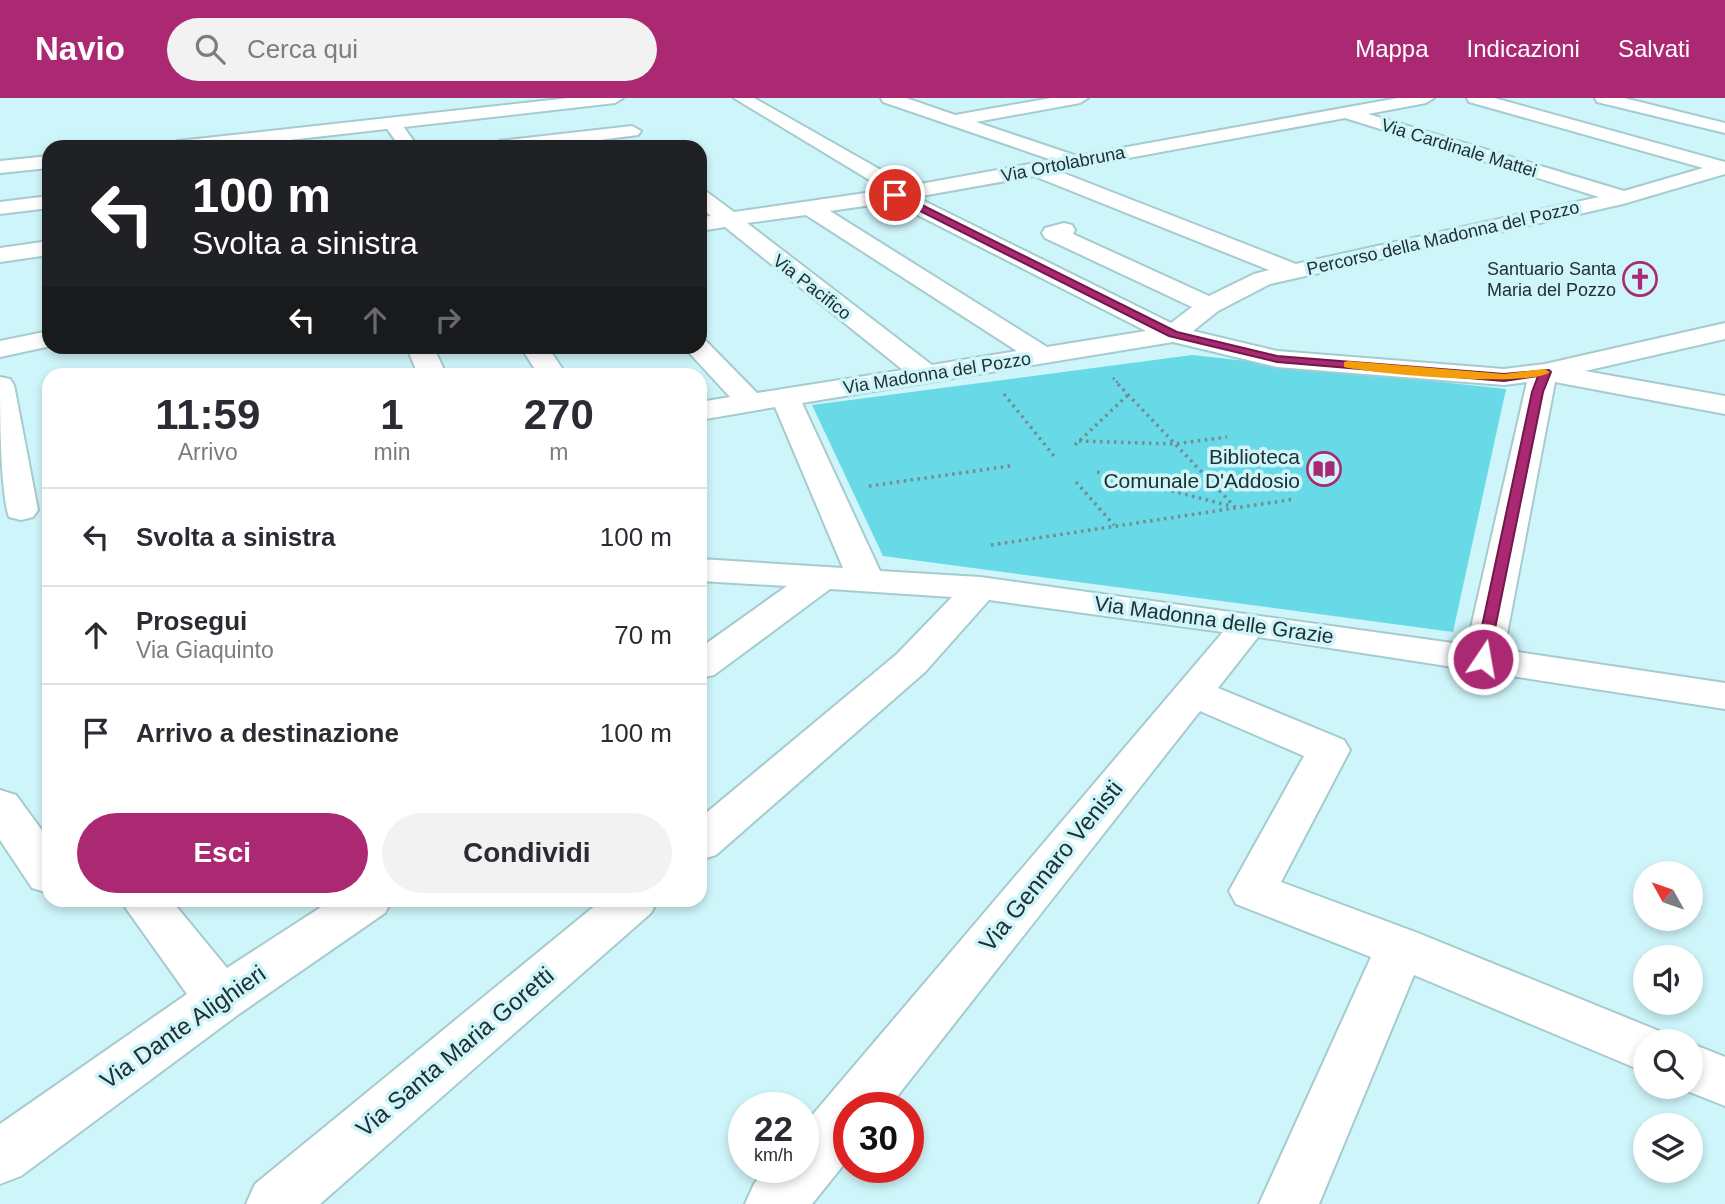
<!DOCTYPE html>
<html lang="it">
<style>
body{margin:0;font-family:Helvetica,sans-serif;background:#f2f2f3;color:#2b2b33;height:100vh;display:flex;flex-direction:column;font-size:26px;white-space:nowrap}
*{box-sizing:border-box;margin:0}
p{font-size:23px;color:#7c7c81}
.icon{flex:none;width:38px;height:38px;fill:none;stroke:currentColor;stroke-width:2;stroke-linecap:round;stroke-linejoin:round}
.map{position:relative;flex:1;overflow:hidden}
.panel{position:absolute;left:42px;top:270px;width:665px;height:539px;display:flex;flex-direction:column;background:#fff;border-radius:21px;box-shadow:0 4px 10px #0003}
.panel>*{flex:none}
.top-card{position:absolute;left:42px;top:42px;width:665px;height:214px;border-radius:21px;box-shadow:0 4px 10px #0003;background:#202124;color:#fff;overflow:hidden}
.needle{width:46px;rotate:310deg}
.buttons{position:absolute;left:1633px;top:763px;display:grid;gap:14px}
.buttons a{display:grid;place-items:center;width:70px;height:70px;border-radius:50%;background:#fff;box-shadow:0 4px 10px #0003;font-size:35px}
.speed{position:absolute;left:728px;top:994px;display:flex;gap:14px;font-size:35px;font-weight:700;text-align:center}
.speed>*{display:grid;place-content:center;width:91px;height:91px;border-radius:50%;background:#fff;box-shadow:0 4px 10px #0003;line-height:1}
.speed small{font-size:18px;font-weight:400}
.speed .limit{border:10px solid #d22;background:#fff;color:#111}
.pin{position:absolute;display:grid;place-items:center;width:60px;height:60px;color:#fff;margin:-30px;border:4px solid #fff;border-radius:50%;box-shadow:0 2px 7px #0007}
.me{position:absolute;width:77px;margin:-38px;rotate:12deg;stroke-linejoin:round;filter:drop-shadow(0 0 5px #0008)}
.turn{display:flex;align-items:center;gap:24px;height:147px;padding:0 35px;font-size:32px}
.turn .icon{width:91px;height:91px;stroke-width:2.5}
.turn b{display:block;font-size:49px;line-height:60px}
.lanes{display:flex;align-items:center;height:66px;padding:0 35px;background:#0003;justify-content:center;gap:35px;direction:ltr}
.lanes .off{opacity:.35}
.eta{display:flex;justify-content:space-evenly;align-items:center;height:119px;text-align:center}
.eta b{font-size:42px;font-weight:800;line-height:49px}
.primary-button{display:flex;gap:14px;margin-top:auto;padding:14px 35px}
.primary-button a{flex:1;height:80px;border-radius:42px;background:#ab2872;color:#fff;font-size:28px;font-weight:800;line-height:80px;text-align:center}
.primary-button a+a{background:#f2f2f3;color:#2b2b33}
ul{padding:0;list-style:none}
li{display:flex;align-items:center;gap:21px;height:98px;padding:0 35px;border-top:2px solid #e1e1e2}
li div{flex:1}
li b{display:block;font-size:26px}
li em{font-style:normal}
header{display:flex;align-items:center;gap:42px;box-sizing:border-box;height:98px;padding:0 35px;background:#ab2872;color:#fff}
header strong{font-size:33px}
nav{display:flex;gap:38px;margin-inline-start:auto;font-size:24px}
.search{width:490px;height:63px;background:#f2f2f3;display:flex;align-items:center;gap:18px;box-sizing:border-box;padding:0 24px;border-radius:38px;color:#7c7c81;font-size:26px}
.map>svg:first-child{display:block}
.green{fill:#68dae7}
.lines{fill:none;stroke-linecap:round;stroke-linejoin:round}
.minor-casing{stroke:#a5cbcf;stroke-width:4}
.secondary-casing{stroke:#a5cbcf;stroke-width:4}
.path-far1{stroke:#728c90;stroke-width:2.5;stroke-dasharray:2 2.5;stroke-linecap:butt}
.path{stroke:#728c90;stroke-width:3.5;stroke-dasharray:2.5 4.5;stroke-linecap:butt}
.minor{fill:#fff;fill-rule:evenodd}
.secondary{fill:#fff;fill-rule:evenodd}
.route{fill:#ab2872;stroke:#6f1a4a;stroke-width:2}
.slow{fill:#f59e0b}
.labels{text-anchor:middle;stroke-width:7;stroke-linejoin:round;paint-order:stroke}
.far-street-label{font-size:18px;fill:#213032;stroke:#cef5fa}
.far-poi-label{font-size:18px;fill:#213032;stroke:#cef5fa;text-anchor:end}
.poi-label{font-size:21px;fill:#213032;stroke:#cef5fa;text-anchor:end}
.street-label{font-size:21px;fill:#213032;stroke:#cef5fa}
.near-street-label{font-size:24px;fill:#213032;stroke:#cef5fa}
</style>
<header>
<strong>Navio</strong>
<div class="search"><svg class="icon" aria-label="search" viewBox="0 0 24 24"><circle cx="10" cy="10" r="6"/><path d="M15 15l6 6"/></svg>Cerca qui</div>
<nav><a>Mappa</a><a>Indicazioni</a><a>Salvati</a></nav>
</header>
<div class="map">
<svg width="1725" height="1106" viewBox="0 0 1725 1106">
<rect width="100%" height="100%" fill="#cef5fa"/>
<path class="green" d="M 1192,257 L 1506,291 L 1453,534 L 883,458 L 812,307 Z"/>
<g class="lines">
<g class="minor-casing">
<g id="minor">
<path d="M 734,0 L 754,0 L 909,88 L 1052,62 L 883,4 L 881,0 L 906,0 L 955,17 L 1051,0 L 1088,0 L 1080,5 L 976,24 L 1077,58 L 1398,0 L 1434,0 L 1426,5 L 1368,16 L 1624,93 L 1703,70 L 1469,4 L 1467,0 L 1494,0 L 1725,64 L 1725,76 L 1623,106 L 1270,186 L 1218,213 L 1193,233 L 1277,253 L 1504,271 L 1545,266 L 1725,225 L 1725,241 L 1585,273 L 1725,298 L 1725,316 L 1555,284 L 1504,552 L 1725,585 L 1725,611 L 1258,539 L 1218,590 L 1344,642 L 1350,652 L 1281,784 L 1418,835 L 1664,935 L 1668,943 L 1645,943 L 1645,974 L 1414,877 L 1319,1106 L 1259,1106 L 1371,859 L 1236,806 L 1229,793 L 1304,658 L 1200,613 L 888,1010 L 849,1010 L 849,1060 L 812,1106 L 745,1106 L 754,1086 L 768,1069 L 803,1069 L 803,1028 L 1223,534 L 989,502 L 925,574 L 716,757 L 700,762 L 700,720 L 897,556 L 952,499 L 830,491 L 714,577 L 700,580 L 700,550 L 787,488 L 700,483 L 700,461 L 843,470 L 775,309 L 700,322 L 700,304 L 730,299 L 683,248 L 700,248 L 700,241 L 705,242 L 757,295 L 903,272 L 725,129 L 700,133 L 700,119 L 711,118 L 700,108 L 700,92 L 707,94 L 734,114 L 886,92 ZM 1345,20 L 1599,99 L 1296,166 L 1058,73 ZM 1034,78 L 1269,172 L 1254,176 L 1209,198 L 1073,136 L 1075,132 L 1072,127 L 1064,125 L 1045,130 L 1042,135 L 1045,140 L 1192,209 L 1171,225 L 916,99 ZM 892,104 L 1146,233 L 1047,249 L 830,113 ZM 806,117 L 1017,253 L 932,267 L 747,125 ZM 1173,244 L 1277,269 L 1504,287 L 1527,284 L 1467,547 L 980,479 L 880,473 L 802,305 Z"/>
<path d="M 1595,0 L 1624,0 L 1725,25 L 1725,35 L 1597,4 Z"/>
<path d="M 392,20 L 398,21 L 418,49 L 400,49 L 383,25 Z"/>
<path d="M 632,28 L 641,33 L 638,37 L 546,49 L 491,49 L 500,43 Z"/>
<path d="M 49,98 L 49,110 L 0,116 L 0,104 Z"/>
<path d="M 49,143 L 49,157 L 0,164 L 0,150 Z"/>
<path d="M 49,233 L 51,248 L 0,259 L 0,243 Z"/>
<path d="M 406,248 L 433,248 L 446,276 L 418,276 Z"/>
<path d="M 520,248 L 547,248 L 566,276 L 538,276 Z"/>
<path d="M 0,279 L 10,281 L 14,287 L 38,412 L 33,419 L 21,422 L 9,419 C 0,395 0,310 0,279 Z"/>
<path d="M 0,692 L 16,697 L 49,742 L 49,795 L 32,790 L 0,742 Z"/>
<path d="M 120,802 L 171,802 L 227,870 L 332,802 L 392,802 L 385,815 L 239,916 L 21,1078 L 0,1086 L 0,1026 L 187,896 Z"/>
<path d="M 602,802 L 658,802 L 651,815 L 320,1106 L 246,1106 L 255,1086 Z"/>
<path d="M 1690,945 L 1725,959 L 1725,1008 L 1677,989 L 1690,989 Z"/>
</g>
</g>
<g class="secondary-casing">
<g id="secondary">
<path d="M 569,0 L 623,0 L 615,5 L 228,49 L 169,49 L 178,43 Z"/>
<path d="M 49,58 L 49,70 L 0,75 L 0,63 Z"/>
</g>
</g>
<path class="path-far1" d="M 1113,280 L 1120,287"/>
<g class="path">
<path d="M 1118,286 L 1235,409"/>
<path d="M 1004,296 L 1054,358"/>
<path d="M 1079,343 L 1174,346 L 1227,339"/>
<path d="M 1075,347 L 1130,295"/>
<path d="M 1097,374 L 1231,408"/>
<path d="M 1076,384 L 1114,427"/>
<path d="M 869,388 L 1010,368"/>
<path d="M 991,447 L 1295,401"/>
</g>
<use href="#minor" class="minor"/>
<use href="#secondary" class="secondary"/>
</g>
<path class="route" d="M 892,95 L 898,95 L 1177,234 L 1277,258 L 1504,276 L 1549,272 L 1551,274 L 1543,294 L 1488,565 L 1477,565 L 1475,561 L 1532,294 L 1538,278 L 1504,283 L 1277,264 L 1169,238 L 892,99 Z"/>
<path class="slow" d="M 1348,263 L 1504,276 L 1544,271 L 1550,274 C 1529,290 1376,276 1344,269 L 1344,264 Z"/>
<defs>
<g id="church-ring" transform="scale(1.75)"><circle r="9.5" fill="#cef5fa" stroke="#ab2872" stroke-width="1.5"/><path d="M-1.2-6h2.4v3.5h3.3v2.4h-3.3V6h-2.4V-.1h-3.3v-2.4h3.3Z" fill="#ab2872"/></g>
<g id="library-ring" transform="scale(1.75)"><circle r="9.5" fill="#cef5fa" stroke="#ab2872" stroke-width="1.5"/><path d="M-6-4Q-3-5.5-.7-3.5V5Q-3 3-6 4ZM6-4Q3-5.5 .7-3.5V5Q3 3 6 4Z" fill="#ab2872"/></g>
</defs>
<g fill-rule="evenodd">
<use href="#church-ring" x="1640" y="181"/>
<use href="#library-ring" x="1324" y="371"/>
</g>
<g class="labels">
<g class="far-street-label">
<text transform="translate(1459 50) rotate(17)" y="6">Via Cardinale Mattei</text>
<text transform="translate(1063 66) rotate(-11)" y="6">Via Ortolabruna</text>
<text transform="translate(1443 140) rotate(-13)" y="6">Percorso della Madonna del Pozzo</text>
<text transform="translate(812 189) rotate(38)" y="6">Via Pacifico</text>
<text transform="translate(937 275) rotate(-9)" y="6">Via Madonna del Pozzo</text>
</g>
<g class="far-poi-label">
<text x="1616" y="177">Santuario Santa<tspan x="1616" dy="21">Maria del Pozzo</tspan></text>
</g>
<g class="poi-label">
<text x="1300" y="366">Biblioteca<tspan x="1300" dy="24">Comunale D'Addosio</tspan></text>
</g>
<g class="street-label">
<text transform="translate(1214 522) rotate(8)" y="7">Via Madonna delle Grazie</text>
</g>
<g class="near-street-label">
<text transform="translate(1051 768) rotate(-51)" y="8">Via Gennaro Venisti</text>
<text transform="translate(183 929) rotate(-35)" y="8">Via Dante Alighieri</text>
<text transform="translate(455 954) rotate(-40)" y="8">Via Santa Maria Goretti</text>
</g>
</g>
</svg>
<div class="buttons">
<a><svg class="needle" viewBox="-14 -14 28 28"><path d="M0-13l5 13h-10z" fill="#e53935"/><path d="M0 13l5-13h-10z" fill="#7c7c81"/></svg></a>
<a><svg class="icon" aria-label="sound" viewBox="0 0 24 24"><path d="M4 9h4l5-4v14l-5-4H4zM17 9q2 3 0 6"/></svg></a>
<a><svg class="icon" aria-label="search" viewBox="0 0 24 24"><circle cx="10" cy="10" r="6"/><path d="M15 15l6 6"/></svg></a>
<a><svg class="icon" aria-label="layers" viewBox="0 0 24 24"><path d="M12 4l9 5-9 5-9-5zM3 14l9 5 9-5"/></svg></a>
</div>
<div class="speed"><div>22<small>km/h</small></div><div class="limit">30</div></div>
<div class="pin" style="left:895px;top:97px;background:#d93025"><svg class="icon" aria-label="arrive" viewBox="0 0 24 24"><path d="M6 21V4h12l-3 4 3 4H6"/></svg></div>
<svg class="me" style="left:1483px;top:561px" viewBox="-20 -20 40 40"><circle r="17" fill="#ab2872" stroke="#fff" stroke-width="3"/><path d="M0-11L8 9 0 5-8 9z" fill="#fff"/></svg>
<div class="top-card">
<div class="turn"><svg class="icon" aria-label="left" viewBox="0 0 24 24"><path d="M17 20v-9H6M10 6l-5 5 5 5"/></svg><div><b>100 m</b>Svolta a sinistra</div></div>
<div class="lanes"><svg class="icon" aria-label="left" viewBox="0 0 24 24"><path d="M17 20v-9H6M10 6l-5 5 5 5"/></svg><svg class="icon off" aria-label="ahead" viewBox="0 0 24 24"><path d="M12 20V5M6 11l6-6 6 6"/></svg><svg class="icon off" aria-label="right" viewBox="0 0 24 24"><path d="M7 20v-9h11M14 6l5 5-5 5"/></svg></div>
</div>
<section class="panel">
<div class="eta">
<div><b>11:59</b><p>Arrivo</p></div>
<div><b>1</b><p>min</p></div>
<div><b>270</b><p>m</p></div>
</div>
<ul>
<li><svg class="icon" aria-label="left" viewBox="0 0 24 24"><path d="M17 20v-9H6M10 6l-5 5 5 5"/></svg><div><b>Svolta a sinistra</b></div><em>100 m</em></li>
<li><svg class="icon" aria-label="ahead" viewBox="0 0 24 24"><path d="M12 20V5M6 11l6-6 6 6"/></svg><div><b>Prosegui</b><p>Via Giaquinto</p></div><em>70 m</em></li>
<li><svg class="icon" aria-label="arrive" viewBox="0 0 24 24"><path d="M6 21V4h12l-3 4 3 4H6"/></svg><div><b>Arrivo a destinazione</b></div><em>100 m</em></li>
</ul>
<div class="primary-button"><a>Esci</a><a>Condividi</a></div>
</section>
</div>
